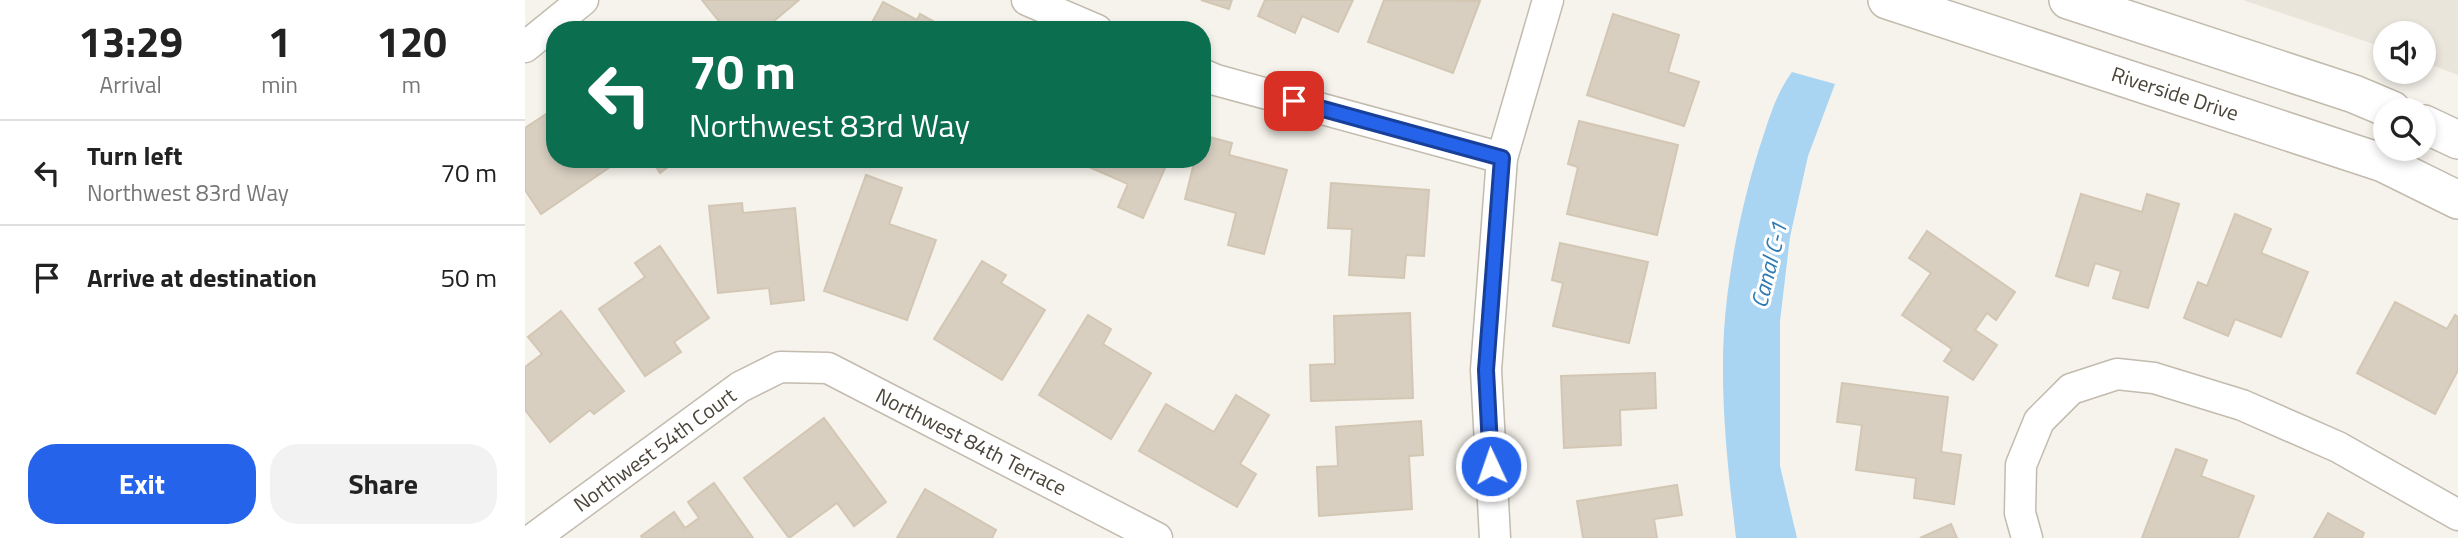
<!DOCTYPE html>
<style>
body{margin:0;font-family:"Titillium Web",sans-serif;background:#f2f2f2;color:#222;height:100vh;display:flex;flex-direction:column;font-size:26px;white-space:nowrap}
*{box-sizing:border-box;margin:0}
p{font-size:23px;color:#767676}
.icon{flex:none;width:38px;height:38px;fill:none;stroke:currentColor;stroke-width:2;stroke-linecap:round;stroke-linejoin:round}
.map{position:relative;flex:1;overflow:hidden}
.sheet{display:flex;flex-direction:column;background:#fff;width:525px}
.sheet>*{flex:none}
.top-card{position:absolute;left:21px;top:21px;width:665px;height:147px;border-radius:28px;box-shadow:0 4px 10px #0003;background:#0b6e4f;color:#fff;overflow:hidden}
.controls{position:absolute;left:1848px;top:21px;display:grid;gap:14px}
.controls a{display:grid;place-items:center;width:63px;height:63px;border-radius:50%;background:#fff;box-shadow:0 4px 10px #0003;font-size:35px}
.pin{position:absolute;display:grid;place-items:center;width:60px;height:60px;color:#fff;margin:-30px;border-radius:14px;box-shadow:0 4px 10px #0006}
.me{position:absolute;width:77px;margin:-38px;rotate:357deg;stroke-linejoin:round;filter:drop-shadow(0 0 5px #0008)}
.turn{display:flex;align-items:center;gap:24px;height:147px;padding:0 28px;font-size:32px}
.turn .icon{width:91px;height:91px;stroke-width:2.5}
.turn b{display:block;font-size:49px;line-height:60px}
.eta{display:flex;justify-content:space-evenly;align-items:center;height:119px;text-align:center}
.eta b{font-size:42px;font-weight:700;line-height:49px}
.action{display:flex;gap:14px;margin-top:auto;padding:14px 28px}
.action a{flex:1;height:80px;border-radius:28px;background:#2563eb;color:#fff;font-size:28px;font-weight:700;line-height:80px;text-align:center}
.action a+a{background:#f2f2f2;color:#222}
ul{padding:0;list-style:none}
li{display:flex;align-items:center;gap:21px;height:105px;padding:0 28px;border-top:2px solid #e0e0e0}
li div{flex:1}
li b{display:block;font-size:26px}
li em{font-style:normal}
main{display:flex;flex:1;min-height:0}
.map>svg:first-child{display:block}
.residential{fill:#eae5da}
.water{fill:#a9d4f2}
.building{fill:#d8cfc1;stroke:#d3c7b4;stroke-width:2}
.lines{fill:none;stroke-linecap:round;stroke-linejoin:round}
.minor-casing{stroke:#c2bbae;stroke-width:33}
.tertiary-casing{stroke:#c2bbae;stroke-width:40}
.minor{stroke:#fff;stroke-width:30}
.tertiary{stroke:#fff;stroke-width:37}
.route-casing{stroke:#184099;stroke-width:18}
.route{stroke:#2563eb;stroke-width:12}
.labels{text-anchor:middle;stroke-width:6;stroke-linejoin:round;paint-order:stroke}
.street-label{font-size:21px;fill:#4b4439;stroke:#fff}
.water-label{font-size:23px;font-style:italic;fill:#2e7ab2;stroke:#fff}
</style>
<main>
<section class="sheet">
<div class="eta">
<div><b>13:29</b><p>Arrival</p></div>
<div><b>1</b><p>min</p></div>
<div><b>120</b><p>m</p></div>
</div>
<ul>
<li><svg class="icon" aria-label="left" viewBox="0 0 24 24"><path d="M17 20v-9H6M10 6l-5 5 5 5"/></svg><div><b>Turn left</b><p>Northwest 83rd Way</p></div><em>70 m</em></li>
<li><svg class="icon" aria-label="arrive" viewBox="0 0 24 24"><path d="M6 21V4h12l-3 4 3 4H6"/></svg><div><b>Arrive at destination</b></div><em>50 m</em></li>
</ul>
<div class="action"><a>Exit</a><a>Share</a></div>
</section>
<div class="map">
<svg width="1933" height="538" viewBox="0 0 1933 538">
<rect width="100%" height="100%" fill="#f6f3ec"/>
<path class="residential" d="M 1718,0 L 1933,0 L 1933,75 L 1899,62 L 1899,33 L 1860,33 L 1860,48 Z"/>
<path class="water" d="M 1267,72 L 1310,84 L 1283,156 L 1265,237 L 1255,321 L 1255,466 L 1272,538 L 1211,538 C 1203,470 1195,400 1199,331 C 1203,271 1216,207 1234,149 C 1244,120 1249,97 1267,72 Z"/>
<g class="building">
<path d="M 177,0 L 274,0 L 249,21 L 256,30 L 201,30 Z"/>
<path d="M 676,0 L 707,0 L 704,9 Z"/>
<path d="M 740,0 L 828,0 L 813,32 L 777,16 L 770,33 L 733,16 Z"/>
<path d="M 859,0 L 955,1 L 928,73 L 843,42 Z"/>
<path d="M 358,2 L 392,20 L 395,14 L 424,30 L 343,30 Z"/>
<path d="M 1088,14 L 1154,35 L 1143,72 L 1174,82 L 1159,126 L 1062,95 Z"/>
<path d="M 30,108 L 30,159 L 80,159 L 85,167 L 16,214 L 0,190 L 0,128 Z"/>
<path d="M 1054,121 L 1153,145 L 1132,235 L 1042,214 L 1053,167 L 1043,164 Z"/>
<path d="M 677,135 L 707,143 L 704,155 L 762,170 L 739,254 L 703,245 L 711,213 L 660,199 L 670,159 L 677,159 Z"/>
<path d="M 126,159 L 153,159 L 135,173 Z"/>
<path d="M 546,159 L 644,159 L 618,218 L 593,207 L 603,184 Z"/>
<path d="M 341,175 L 377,188 L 364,224 L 411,240 L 382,320 L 299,291 Z"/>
<path d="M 806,183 L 904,190 L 899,256 L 881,255 L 879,278 L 824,275 L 827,229 L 803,228 Z"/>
<path d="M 1556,194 L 1617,212 L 1622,194 L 1654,204 L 1623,308 L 1588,298 L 1596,271 L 1570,263 L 1563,286 L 1531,276 Z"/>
<path d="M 217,203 L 218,213 L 270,208 L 279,300 L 246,304 L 244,288 L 193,293 L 184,206 Z"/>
<path d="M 1710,214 L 1746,229 L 1736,253 L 1783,272 L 1756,337 L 1710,319 L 1703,336 L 1659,318 L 1673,282 L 1682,286 Z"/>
<path d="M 1402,231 L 1490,292 L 1471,320 L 1462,313 L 1450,330 L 1472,345 L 1448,380 L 1419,361 L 1427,349 L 1377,315 L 1406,273 L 1384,258 Z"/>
<path d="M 1035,243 L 1123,262 L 1104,343 L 1028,326 L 1038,283 L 1027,280 Z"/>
<path d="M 135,246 L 184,318 L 149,342 L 156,352 L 120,376 L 74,309 L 120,277 L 110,263 Z"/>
<path d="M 457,261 L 481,275 L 476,283 L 520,310 L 477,380 L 409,339 Z"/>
<path d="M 1870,302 L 1922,329 L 1930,315 L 1933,317 L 1933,370 L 1910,414 L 1832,373 Z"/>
<path d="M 36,311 L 99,391 L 69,414 L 65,410 L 25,442 L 0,410 L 0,367 L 17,354 L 3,337 Z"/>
<path d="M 885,313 L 888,398 L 786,401 L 785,365 L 810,364 L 809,316 Z"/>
<path d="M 563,315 L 586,329 L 578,344 L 626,373 L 586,439 L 514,395 Z"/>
<path d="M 1130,373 L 1131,408 L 1095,410 L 1096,445 L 1039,448 L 1036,376 Z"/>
<path d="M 1317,383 L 1423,397 L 1416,452 L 1436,455 L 1429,504 L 1389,498 L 1391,478 L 1331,470 L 1337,425 L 1312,422 Z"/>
<path d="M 711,395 L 744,415 L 715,464 L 731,474 L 712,507 L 614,451 L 641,404 L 689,432 Z"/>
<path d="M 299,418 L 361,502 L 329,526 L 312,503 L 264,538 L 219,478 Z"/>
<path d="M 896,421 L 898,455 L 884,456 L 887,509 L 794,516 L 792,467 L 813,466 L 811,427 Z"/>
<path d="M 1651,449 L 1682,460 L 1676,476 L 1729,496 L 1713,538 L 1617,538 Z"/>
<path d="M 189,483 L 228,538 L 118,538 L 116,536 L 149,512 L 160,528 L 174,518 L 163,502 Z"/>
<path d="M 1152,485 L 1157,515 L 1129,519 L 1132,538 L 1058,538 L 1052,501 Z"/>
<path d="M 400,489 L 471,530 L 467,538 L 372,538 Z"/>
<path d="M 1803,513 L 1839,533 L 1837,538 L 1789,538 Z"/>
<path d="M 1426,524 L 1432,538 L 1395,538 Z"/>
</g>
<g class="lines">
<g class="minor-casing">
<g id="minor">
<path d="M 502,0 L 572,30"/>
<path d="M 0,47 L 58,0"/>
<path d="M 677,74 L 691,80 L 977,158"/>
<path d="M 9,538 L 215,387 L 255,367 L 303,368 L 632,538"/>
<path d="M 970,538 L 961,370 L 977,158 L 1023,0"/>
<path d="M 1502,538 L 1495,513 L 1496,465 L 1514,421 L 1546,389 L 1592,374 L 1629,378 L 1717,405 L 1813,447 L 1933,515"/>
</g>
</g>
<g class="tertiary-casing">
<g id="tertiary">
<path d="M 1362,0 L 1858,163 L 1933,200"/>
<path d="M 1543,0 L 1829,94 L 1867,110"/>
<path d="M 1899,124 L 1933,140"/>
</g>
</g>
<use href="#minor" class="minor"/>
<use href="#tertiary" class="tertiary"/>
</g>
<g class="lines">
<g class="route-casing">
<path id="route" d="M 769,101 L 977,158 L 961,370 L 966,466"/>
</g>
<use href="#route" class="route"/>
</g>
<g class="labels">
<g class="street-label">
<text transform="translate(1650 94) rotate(18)" y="7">Riverside Drive</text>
<text transform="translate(446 442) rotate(27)" y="7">Northwest 84th Terrace</text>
<text transform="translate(130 450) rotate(-36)" y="7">Northwest 54th Court</text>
</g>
<g class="water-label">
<text transform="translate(1244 265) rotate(-76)" y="8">Canal C-1</text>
</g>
</g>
</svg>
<div class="controls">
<a><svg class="icon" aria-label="sound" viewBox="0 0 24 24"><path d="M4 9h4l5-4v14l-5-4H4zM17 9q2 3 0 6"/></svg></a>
<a><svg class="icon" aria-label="search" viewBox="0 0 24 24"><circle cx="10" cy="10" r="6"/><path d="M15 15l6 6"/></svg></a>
</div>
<div class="pin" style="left:769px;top:101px;background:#d93025"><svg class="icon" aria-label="arrive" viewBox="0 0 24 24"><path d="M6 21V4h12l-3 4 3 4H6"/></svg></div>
<svg class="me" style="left:966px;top:466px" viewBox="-20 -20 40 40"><circle r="17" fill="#2563eb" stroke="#fff" stroke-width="3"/><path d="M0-11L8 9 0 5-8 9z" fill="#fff"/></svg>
<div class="top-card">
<div class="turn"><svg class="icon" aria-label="left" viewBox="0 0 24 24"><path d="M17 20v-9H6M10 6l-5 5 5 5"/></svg><div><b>70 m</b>Northwest 83rd Way</div></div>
</div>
</div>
</main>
